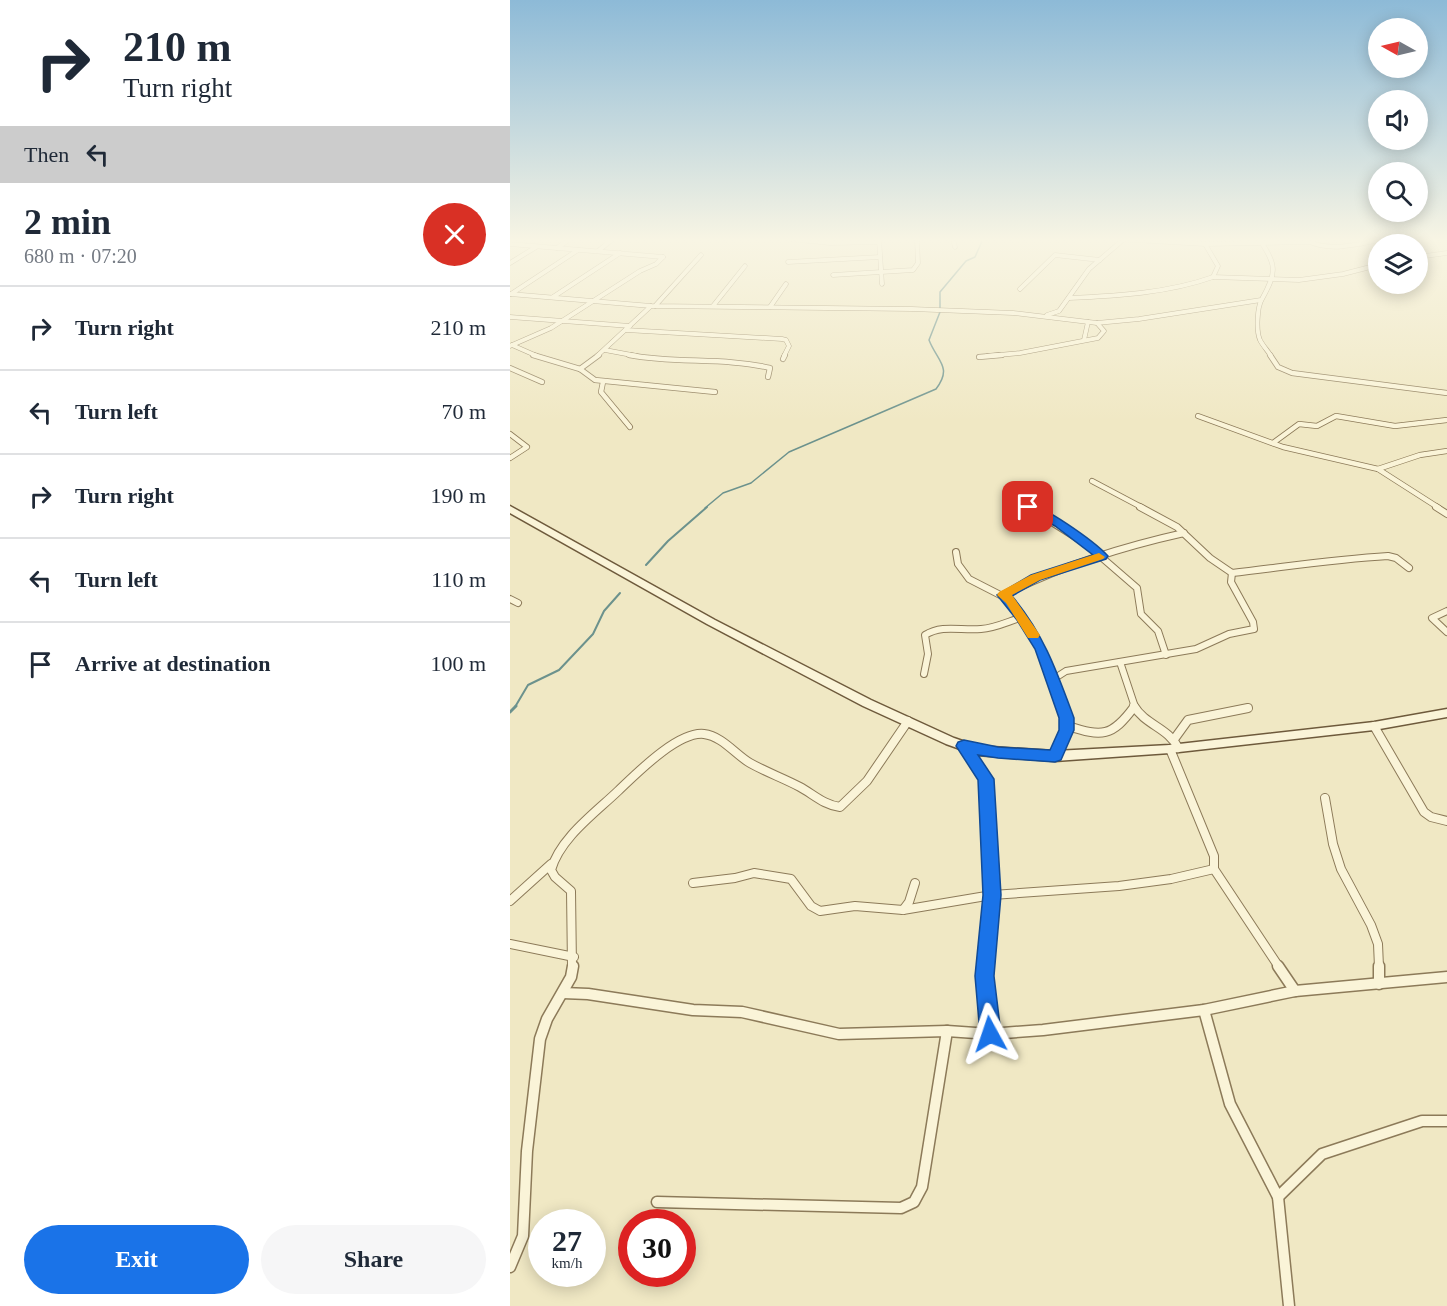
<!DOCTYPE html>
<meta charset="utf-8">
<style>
body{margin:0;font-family:Georgia,serif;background:#f6f6f7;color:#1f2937;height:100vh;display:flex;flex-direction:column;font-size:22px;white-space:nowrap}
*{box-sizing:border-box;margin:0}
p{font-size:20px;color:#747a83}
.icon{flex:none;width:33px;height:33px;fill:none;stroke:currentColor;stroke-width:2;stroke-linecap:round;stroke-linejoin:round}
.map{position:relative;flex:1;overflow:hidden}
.side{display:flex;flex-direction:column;background:#fff;width:510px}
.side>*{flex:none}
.guide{background:#fff;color:#1f2937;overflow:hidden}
.needle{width:39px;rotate:278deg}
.fabs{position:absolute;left:858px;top:18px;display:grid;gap:12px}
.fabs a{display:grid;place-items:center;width:60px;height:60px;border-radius:50%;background:#fff;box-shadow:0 3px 15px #0003;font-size:30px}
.speed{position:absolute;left:18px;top:1209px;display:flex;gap:12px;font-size:30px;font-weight:700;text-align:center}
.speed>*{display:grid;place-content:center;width:78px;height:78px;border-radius:50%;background:#fff;box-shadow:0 3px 15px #0003;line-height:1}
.speed small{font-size:15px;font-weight:400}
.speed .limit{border:9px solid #d22;background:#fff;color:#111}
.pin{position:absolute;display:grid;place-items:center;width:51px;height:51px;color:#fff;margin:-26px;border-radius:12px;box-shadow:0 3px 9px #0006}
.me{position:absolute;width:66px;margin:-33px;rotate:355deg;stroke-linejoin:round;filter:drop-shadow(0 0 4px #0008)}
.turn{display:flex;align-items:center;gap:21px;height:126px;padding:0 24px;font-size:27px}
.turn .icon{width:78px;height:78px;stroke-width:2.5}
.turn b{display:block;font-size:42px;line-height:51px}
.then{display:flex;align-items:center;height:57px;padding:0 24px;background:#0003;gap:12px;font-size:22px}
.round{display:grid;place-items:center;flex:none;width:63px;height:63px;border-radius:32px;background:#f6f6f7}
.head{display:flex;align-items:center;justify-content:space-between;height:102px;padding:0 24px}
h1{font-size:36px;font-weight:700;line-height:45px}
.button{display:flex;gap:12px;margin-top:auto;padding:12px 24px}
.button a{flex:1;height:69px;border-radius:36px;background:#1a73e8;color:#fff;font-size:24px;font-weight:700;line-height:69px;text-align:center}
.button a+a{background:#f6f6f7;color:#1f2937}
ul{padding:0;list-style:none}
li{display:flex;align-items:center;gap:18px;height:84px;padding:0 24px;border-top:2px solid #e0e1e3}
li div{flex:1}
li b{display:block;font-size:22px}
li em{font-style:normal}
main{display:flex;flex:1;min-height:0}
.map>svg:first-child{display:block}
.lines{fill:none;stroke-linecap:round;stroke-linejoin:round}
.stream-far2{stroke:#6c928d;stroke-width:1.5}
.stream-far1{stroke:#6c928d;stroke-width:2}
.stream{stroke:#6c928d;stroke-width:3}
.street-far4-casing{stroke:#8c7a59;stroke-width:5}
.street-far3-casing{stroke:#8c7a59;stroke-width:6}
.street-far2-casing{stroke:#8c7a59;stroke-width:8}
.street-far1-casing{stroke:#8c7a59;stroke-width:10}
.street-casing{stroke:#8c7a59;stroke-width:13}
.secondary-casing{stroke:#6e5a3c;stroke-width:3}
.street-far4{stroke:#faf4d8;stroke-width:4}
.street-far3{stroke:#faf4d8;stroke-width:4.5}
.street-far2{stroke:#faf4d8;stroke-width:6}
.street-far1{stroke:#faf4d8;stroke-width:8}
.street{stroke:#faf4d8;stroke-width:10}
.secondary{fill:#faf4d8;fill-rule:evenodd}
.route{fill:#1a73e8;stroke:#114b97;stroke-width:1.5}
.slow{fill:#f59e0b}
</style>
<main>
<section class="side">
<div class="guide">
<div class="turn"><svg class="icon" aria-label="right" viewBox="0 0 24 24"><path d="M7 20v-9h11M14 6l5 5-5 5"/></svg><div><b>210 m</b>Turn right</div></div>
<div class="then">Then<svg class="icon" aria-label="left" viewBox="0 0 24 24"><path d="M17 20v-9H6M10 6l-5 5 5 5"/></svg></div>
</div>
<div class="head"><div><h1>2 min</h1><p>680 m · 07:20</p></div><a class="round" style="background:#d93025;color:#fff"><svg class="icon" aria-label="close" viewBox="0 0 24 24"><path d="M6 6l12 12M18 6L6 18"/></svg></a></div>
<ul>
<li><svg class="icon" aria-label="right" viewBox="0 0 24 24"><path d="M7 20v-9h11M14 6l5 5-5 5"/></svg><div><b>Turn right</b></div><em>210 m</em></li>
<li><svg class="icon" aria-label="left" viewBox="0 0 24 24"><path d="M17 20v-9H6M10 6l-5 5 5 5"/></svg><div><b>Turn left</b></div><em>70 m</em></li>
<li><svg class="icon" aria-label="right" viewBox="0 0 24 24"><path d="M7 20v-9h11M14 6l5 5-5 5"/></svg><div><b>Turn right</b></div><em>190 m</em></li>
<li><svg class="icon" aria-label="left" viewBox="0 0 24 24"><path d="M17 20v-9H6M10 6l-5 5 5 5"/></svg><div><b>Turn left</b></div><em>110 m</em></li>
<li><svg class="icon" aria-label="arrive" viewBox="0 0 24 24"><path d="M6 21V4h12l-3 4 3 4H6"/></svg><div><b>Arrive at destination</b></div><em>100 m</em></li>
</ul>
<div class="button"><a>Exit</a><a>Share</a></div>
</section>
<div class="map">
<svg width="937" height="1306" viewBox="0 0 937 1306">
<rect width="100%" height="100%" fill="#f0e8c4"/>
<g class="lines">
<g class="stream-far2">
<path d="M 430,309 L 430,292 L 456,261 L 465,257 L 473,239"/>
<path d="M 195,508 L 213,493 L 241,483 L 279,452 L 426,389 C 443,367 427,361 419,340 L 430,312"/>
</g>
<g class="stream-far1">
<path d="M 136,565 L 158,541 L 197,507"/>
<path d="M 5,707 L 18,685 L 49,670 L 83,634 L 94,611 L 110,593"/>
</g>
<path class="stream" d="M 0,712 L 6,706"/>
<g class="street-far4-casing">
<g id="street-far4">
<path d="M 280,239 L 320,243 L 369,242"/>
<path d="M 369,239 L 372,284"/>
<path d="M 443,239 L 445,247"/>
<path d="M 608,239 L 695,244 L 799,242"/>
<path d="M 749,239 C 767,265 767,272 752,299 C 747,307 746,331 750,340 C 753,346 758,351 761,356"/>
<path d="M 798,241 C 822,253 851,243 876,239"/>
<path d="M 0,244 L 153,257"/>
<path d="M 47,248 L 60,239"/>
<path d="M 88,251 L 103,239"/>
<path d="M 908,257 L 937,253"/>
<path d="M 278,262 L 370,257"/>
<path d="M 0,263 L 26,247"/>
<path d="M 323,275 L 403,270 L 408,263 L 407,239"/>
<path d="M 703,277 L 789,280 L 833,274 L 868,265"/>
<path d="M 510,289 L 545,255 L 590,260"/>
<path d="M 0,294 L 141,306 L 402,309 L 503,313 L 587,323 L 629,319 L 751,300"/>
<path d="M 1,294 L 68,250"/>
<path d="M 43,297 L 110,253"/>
<path d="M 559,298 C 607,296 658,293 703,277 L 708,266 L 695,244"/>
<path d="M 145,306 L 191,255"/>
<path d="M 203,306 L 235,266"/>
<path d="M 260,307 L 276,284"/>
<path d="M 537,315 L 549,311 L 579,269 L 614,239"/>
<path d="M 0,317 L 120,326"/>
<path d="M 116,330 L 272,339 L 276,340 L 279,346 L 274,356"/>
<path d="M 574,340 L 578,322"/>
<path d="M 2,345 L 27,356"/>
<path d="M 0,346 L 41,328 L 130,271 L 146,264 L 153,257"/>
<path d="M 95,350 L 127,356"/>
<path d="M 87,356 L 141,306"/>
<path d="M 477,356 L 510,353 L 588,338 L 594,331 L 587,323"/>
</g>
</g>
<g class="street-far3-casing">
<g id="street-far3">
<path d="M 23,355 L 70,369 L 85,380 L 205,392"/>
<path d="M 119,355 C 166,364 214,357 260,368 L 258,377"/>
<path d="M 760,355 L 768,367 L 782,373 L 937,393"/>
<path d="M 469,357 L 492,355"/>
<path d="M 273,359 L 275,355"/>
<path d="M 0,368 L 32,382"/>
<path d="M 70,369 L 89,355"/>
<path d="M 93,382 L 91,392 L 120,427"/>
<path d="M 688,416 L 773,447 L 868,469 L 929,508"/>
<path d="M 0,434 L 17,447 L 0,458"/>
<path d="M 763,443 L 789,424 L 807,426 L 826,416 L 885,426 L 937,420"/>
<path d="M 868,469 L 910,455 L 937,451"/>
<path d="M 582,481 L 633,508"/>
<path d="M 518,507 L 521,508"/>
</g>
</g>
<g class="street-far2-casing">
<g id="street-far2">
<path d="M 518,507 L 575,543 L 627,588 L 631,614 L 648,631 L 656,655"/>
<path d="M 630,507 L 667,527 L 700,558 L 722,573 C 774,567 826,559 878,556 L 886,558 L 899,568"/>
<path d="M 926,507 L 937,514"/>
<path d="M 446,552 L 448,564 L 459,579 L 500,600 L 531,649 L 551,707"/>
<path d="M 494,595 C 551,566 611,547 674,533"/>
<path d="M 0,599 L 8,603"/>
<path d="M 937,611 L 922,618 L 937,632"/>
<path d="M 610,662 L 625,707"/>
<path d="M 414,674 L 418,654 L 415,635 C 433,624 451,631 471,629 C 486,628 499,621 513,617"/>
<path d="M 542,680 L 556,671 L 686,649 L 719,634 L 744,629 L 743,622 L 721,582 L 722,573"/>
</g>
</g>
<g class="street-far1-casing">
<g id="street-far1">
<path d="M 624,706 C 635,725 659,728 668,748"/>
<path d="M 558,726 C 592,737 602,737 624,707"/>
<path d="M 864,726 L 914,812 L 921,817 L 937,821"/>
<path d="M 665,738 L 678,720 L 738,708"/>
<path d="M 454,746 L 476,779 L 482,895 L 476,967"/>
<path d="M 660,749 L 704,856 L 704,869 L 769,967"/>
<path d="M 545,756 L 558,726 L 551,706"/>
<path d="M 815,798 L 823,844 L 831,869 L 861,925 L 868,944 L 869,967"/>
<path d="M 183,883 L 225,878 L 244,873 L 281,879 L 301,906 L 310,911 L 345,906 L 393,910 L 482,895 L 609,886 L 661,879 L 704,869"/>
<path d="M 0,901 L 41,864"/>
<path d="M 393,910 L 399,902 L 405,883"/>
<path d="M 0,944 L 64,957"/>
<path d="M 62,967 L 61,891 L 45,877 L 41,870 C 50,838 85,813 108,791 C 126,774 168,731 194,734 C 212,736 226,755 240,763 C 256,772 273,778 290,787 C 303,794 314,805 330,807 L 357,781 L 398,721"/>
</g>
</g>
<g class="street-casing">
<g id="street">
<path d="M 476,966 L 480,1034"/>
<path d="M 768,966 L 785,991"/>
<path d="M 869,966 L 869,984"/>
<path d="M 53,993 L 78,994 L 183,1010 L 232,1012 L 329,1034 L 437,1031 L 480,1034 L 533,1030 L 694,1010 L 785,991 L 937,977"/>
<path d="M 694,1010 L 720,1104 L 768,1197 L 779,1306"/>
<path d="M 768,1197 L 812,1154 L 912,1121 L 937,1121"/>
<path d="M 147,1202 L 391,1208 L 404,1202 L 412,1187 L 437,1031"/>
<path d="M 0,1267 L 13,1236 L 17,1151 L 30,1039 L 37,1019 L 61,977 L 63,966"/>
</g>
</g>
<g class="secondary-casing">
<path id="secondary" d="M 0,506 L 205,620 L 361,700 L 444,738 L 467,746 L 545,751 L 660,745 L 864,722 L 937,709 L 937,717 L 864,730 L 660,753 L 545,761 L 467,755 L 436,744 L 353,706 L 197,624 L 0,513 Z"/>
</g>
<use href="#street-far4" class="street-far4"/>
<use href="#street-far3" class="street-far3"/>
<use href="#street-far2" class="street-far2"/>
<use href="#street-far1" class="street-far1"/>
<use href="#street" class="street"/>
<use href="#secondary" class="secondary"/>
</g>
<linearGradient id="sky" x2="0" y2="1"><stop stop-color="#8dbad7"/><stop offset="0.57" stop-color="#f8f5e4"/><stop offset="1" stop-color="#f8f5e4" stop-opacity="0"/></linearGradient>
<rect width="937" height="422" fill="url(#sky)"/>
<path class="route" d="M 514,504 C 531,502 586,543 598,556 L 596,559 L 530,580 L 502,596 C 534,634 547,672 564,718 L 564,730 L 551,760 L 545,762 L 488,758 L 468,755 L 484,779 L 491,895 L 484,976 L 491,1034 L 488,1041 L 480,1044 L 473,1041 L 470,1034 L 465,976 L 473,895 L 468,780 L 446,746 L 448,742 L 454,740 L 488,747 L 540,750 L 549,730 L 549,718 L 525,649 L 507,620 L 487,595 L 521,575 L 583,555 L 545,526 L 514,509 Z"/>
<path class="slow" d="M 589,553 L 595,557 L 593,559 L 530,580 L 502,595 L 530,635 L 528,638 L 518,638 L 496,603 L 487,595 L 489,592 L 521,575 Z"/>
</svg>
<div class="fabs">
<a><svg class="needle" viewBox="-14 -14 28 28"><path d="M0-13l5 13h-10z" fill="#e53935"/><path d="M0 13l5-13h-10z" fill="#747a83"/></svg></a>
<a><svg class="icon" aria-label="sound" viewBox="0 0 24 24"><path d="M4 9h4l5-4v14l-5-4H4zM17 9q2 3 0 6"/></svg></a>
<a><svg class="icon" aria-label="search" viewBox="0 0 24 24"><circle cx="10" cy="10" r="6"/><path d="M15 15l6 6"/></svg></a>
<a><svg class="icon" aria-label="layers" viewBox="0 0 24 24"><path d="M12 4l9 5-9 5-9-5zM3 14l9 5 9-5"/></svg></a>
</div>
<div class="speed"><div>27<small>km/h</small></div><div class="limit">30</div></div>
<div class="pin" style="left:518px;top:507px;background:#d93025"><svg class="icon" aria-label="arrive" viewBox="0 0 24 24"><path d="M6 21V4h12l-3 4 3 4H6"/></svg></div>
<svg class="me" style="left:480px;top:1034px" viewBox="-20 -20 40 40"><path d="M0-17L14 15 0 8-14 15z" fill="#1a73e8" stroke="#fff" stroke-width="4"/></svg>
</div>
</main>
